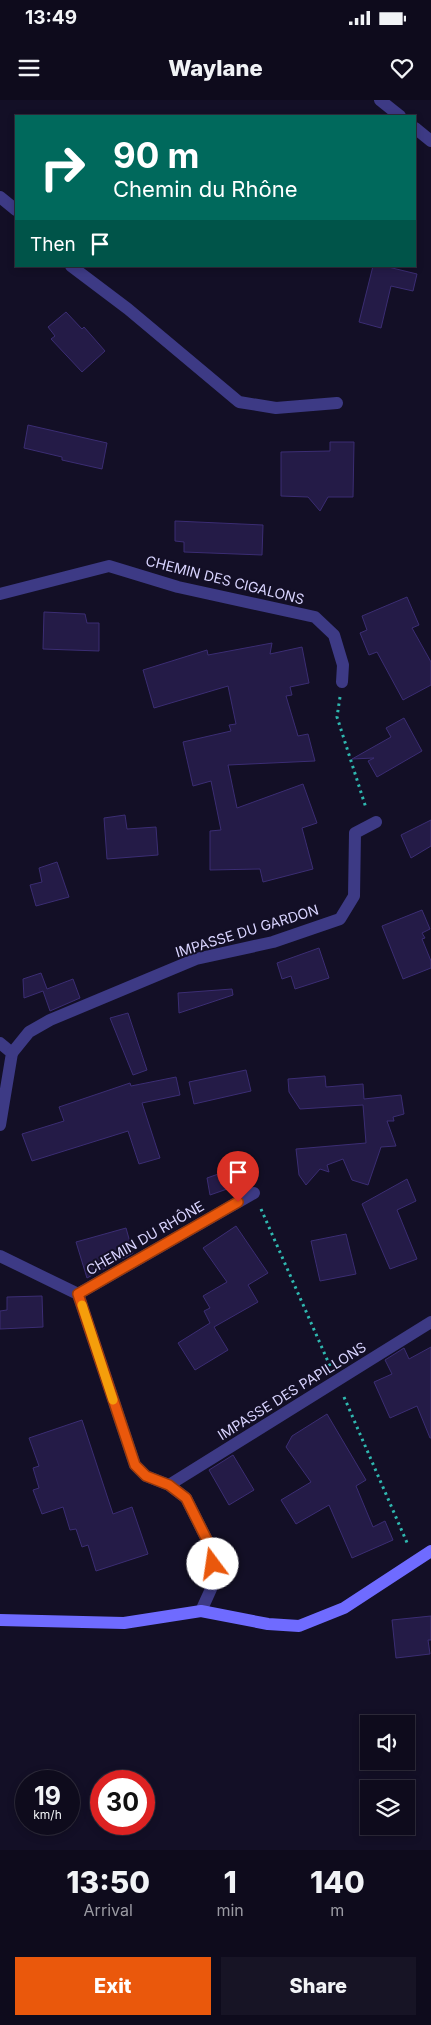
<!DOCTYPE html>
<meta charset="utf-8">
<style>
body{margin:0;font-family:Inter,sans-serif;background:#171425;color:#f1f3f6;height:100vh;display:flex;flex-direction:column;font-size:19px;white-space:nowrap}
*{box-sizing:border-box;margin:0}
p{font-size:16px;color:#9b9ba3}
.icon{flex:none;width:28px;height:28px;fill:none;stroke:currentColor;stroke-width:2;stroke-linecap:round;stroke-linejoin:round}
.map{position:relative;height:1750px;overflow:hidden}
.sheet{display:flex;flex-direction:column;background:#0e0b1c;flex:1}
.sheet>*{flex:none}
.top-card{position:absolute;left:15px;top:15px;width:401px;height:152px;border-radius:0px;box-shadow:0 2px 8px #0003,0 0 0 1px #2e2b3b;background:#00695c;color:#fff;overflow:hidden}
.buttons{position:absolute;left:360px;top:1615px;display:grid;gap:10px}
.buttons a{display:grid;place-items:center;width:55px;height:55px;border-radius:0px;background:#0e0b1c;box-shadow:0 2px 8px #0003,0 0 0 1px #2e2b3b;font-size:25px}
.speed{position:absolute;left:15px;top:1670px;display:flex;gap:10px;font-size:25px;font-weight:700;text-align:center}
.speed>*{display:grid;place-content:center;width:65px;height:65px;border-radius:50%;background:#0e0b1c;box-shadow:0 2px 8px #0003,0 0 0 1px #2e2b3b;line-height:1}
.speed small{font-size:12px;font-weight:400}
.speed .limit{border:8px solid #d22;background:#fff;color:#111}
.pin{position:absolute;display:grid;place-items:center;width:42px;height:42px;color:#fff;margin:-51px -21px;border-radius:50% 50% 50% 0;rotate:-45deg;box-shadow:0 0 5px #0007}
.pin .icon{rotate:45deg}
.me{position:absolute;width:55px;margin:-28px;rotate:346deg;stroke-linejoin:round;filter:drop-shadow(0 0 4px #0008)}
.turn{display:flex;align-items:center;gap:18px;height:105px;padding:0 15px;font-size:22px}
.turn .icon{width:65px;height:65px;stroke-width:2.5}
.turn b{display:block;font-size:35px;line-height:42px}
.then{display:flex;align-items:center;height:48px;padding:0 15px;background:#0003;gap:10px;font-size:19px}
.eta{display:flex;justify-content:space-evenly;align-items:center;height:85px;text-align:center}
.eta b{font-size:30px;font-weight:800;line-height:35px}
.button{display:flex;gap:10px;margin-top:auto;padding:10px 15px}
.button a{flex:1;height:58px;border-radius:0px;background:#ea580c;color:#fff;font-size:20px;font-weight:800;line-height:58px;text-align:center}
.button a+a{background:#171425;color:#f1f3f6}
.status{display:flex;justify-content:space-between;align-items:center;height:35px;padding:0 25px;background:#0e0b1c;direction:ltr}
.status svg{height:14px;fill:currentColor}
header{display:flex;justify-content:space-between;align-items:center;height:65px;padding:0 15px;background:#0e0b1c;font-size:22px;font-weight:800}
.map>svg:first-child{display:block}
.building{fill:#241b47;stroke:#3b2d73}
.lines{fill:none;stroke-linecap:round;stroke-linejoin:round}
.path{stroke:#2fb8b0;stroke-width:3;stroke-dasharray:2.5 4;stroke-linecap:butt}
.street{stroke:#3d3a85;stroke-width:12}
.secondary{stroke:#6f6bff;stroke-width:12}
.route-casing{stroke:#983908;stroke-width:12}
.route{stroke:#ea580c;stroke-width:9}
.slow{stroke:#f59e0b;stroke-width:9}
.labels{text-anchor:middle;stroke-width:4;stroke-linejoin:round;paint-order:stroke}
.street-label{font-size:14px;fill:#d9d4ff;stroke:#130f26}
</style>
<div class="status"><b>13:49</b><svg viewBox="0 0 49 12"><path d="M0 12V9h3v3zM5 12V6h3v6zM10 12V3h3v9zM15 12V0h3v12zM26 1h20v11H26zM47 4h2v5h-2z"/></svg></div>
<header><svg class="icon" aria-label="menu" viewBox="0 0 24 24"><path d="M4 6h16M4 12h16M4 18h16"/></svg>Waylane<svg class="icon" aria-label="heart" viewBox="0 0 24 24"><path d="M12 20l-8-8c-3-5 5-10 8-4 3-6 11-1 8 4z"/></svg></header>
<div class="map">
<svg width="431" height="1750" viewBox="0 0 431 1750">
<rect width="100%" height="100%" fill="#130f26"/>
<g class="building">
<path d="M 373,166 L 384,166 L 417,174 L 413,191 L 391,186 L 381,228 L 359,222 Z"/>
<path d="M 66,212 L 82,229 L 84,227 L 105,251 L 82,272 L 51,239 L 55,236 L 48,227 Z"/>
<path d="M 28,325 L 107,343 L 102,369 L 62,360 L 62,357 L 24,348 Z"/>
<path d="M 330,342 L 354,342 L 353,397 L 328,397 L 320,411 L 308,397 L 281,396 L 281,352 L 330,351 Z"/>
<path d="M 175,421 L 263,425 L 262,455 L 184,452 L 184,442 L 175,441 Z"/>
<path d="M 407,497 L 419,525 L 412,528 L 431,562 L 431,585 L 403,600 L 377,552 L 369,555 L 360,533 L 367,530 L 362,516 Z"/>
<path d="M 44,512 L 85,514 L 87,523 L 99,523 L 99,551 L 43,549 Z"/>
<path d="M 272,543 L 270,554 L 302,547 L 309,583 L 290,587 L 292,595 L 286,596 L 298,636 L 308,634 L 315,661 L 228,665 L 237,708 L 303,684 L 317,723 L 302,728 L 313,769 L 263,782 L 260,769 L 210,770 L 210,731 L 221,730 L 211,681 L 193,686 L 183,642 L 231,631 L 229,625 L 236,624 L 228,586 L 154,608 L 143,570 L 207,550 L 208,555 Z"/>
<path d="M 404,618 L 422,651 L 377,677 L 368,661 L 374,658 L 352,659 L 391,637 L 386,628 Z"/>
<path d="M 125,715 L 127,729 L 156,727 L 158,755 L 107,759 L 104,718 Z"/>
<path d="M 431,720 L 431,746 L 411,758 L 401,735 Z"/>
<path d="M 57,762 L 69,797 L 36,806 L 30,785 L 42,782 L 39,768 Z"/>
<path d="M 422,810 L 430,829 L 422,833 L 425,838 L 422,839 L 431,861 L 431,868 L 403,879 L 382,826 Z"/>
<path d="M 319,848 L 329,878 L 295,889 L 291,876 L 282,879 L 277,863 Z"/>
<path d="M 41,873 L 47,889 L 73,879 L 80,898 L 50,911 L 43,891 L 24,898 L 23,879 Z"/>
<path d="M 232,889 L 233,895 L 179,913 L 178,893 Z"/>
<path d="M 128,913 L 147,970 L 133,975 L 110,918 Z"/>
<path d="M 246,970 L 251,991 L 194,1004 L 189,982 Z"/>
<path d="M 325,976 L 326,987 L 363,984 L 364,999 L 401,995 L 404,1014 L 393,1017 L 394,1021 L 387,1021 L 396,1046 L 381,1047 L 368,1085 L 352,1080 L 343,1059 L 327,1065 L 329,1072 L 320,1069 L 306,1085 L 299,1075 L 296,1049 L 366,1043 L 363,1005 L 300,1009 L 289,992 L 288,979 Z"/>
<path d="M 176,977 L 180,995 L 142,1003 L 160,1058 L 139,1064 L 128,1031 L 32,1061 L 22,1034 L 64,1021 L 59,1007 L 130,983 L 131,986 Z"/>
<path d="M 224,1072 L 230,1088 L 210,1095 L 207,1078 Z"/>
<path d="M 407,1079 L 416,1101 L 397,1110 L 417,1159 L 390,1169 L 362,1104 Z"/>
<path d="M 236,1126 L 268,1173 L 248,1185 L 258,1202 L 214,1227 L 228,1250 L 195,1270 L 178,1243 L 210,1223 L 204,1211 L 210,1208 L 203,1196 L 227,1182 L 203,1148 Z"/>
<path d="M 126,1128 L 133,1153 L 124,1158 L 111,1162 L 111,1165 L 87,1178 L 76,1142 Z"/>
<path d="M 346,1134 L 356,1174 L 320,1181 L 311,1141 Z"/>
<path d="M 42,1196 L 43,1227 L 0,1229 L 0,1211 L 7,1210 L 7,1197 Z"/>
<path d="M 431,1247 L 431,1338 L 430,1338 L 417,1306 L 390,1318 L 374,1282 L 392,1274 L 385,1260 L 404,1248 L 409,1259 Z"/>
<path d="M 327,1314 L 366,1380 L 356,1386 L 373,1427 L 385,1421 L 393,1440 L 352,1458 L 329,1405 L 296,1424 L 281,1400 L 311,1382 L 286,1347 L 292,1336 Z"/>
<path d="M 82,1320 L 113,1414 L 132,1407 L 148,1454 L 96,1471 L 88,1445 L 82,1447 L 76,1429 L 70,1430 L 63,1407 L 42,1414 L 33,1390 L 39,1388 L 33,1368 L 39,1366 L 29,1338 Z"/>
<path d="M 233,1355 L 254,1390 L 229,1405 L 209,1370 Z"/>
<path d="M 431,1516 L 431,1540 L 428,1540 L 430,1554 L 396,1558 L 392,1520 Z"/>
</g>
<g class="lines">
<g class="path">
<path d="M 340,597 L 337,617 L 366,708"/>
<path d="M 261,1109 L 330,1266"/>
<path d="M 344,1297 L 408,1445"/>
</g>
<g class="street">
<path d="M 380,0 L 400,16"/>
<path d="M 415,28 L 431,41"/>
<path d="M 0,97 L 16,110"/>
<path d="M 71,166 L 128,209 L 239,302 L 276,308 L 337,303"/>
<path d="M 0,494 L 109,466 L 178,487 L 315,517 L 334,535 L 343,565 L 342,582"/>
<path d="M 0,943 L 12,953 L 0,1025"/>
<path d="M 12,953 L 29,932 L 50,920 L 196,859 L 273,842 L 340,819 L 354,796 L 355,733 L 376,722"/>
<path d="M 0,1156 L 78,1194 L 135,1365 L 146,1376 L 169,1385 L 186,1398 L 212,1450 L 213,1477 L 211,1489 L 201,1511"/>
<path d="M 78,1194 L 254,1093"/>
<path d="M 169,1385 L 431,1222"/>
</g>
<path class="secondary" d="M 0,1520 L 124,1523 L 201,1511 L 268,1524 L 299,1526 L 344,1508 L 431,1451"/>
</g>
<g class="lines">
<g class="route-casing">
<path id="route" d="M 213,1464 L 212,1450 L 186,1398 L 169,1385 L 146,1376 L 135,1365 L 78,1194 L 238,1102"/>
</g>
<use href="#route" class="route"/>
<path class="slow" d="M 82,1205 L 113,1300"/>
</g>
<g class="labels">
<g class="street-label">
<text transform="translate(225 480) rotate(14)" y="5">CHEMIN DES CIGALONS</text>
<text transform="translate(247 831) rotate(-17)" y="5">IMPASSE DU GARDON</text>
<text transform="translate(145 1138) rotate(-30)" y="5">CHEMIN DU RHÔNE</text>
<text transform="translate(292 1291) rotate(-32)" y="5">IMPASSE DES PAPILLONS</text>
</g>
</g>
</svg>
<div class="buttons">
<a><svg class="icon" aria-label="sound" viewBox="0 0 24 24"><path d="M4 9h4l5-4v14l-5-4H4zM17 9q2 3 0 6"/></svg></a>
<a><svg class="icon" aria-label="layers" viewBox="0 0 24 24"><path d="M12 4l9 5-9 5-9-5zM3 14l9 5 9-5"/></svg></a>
</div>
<div class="speed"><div>19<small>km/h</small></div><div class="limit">30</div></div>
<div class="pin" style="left:238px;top:1102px;background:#d93025"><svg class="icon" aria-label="arrive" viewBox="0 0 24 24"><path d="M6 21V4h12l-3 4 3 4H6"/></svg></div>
<svg class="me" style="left:213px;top:1464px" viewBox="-20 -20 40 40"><circle r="19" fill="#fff"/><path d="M0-13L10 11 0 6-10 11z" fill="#ea580c"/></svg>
<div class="top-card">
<div class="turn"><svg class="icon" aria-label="right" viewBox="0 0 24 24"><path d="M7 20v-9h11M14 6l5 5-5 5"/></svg><div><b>90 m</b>Chemin du Rhône</div></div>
<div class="then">Then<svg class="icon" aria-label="arrive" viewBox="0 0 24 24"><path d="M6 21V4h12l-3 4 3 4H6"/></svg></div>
</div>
</div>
<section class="sheet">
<div class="eta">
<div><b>13:50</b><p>Arrival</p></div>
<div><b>1</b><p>min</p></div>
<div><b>140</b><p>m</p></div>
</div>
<div class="button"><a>Exit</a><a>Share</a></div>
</section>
